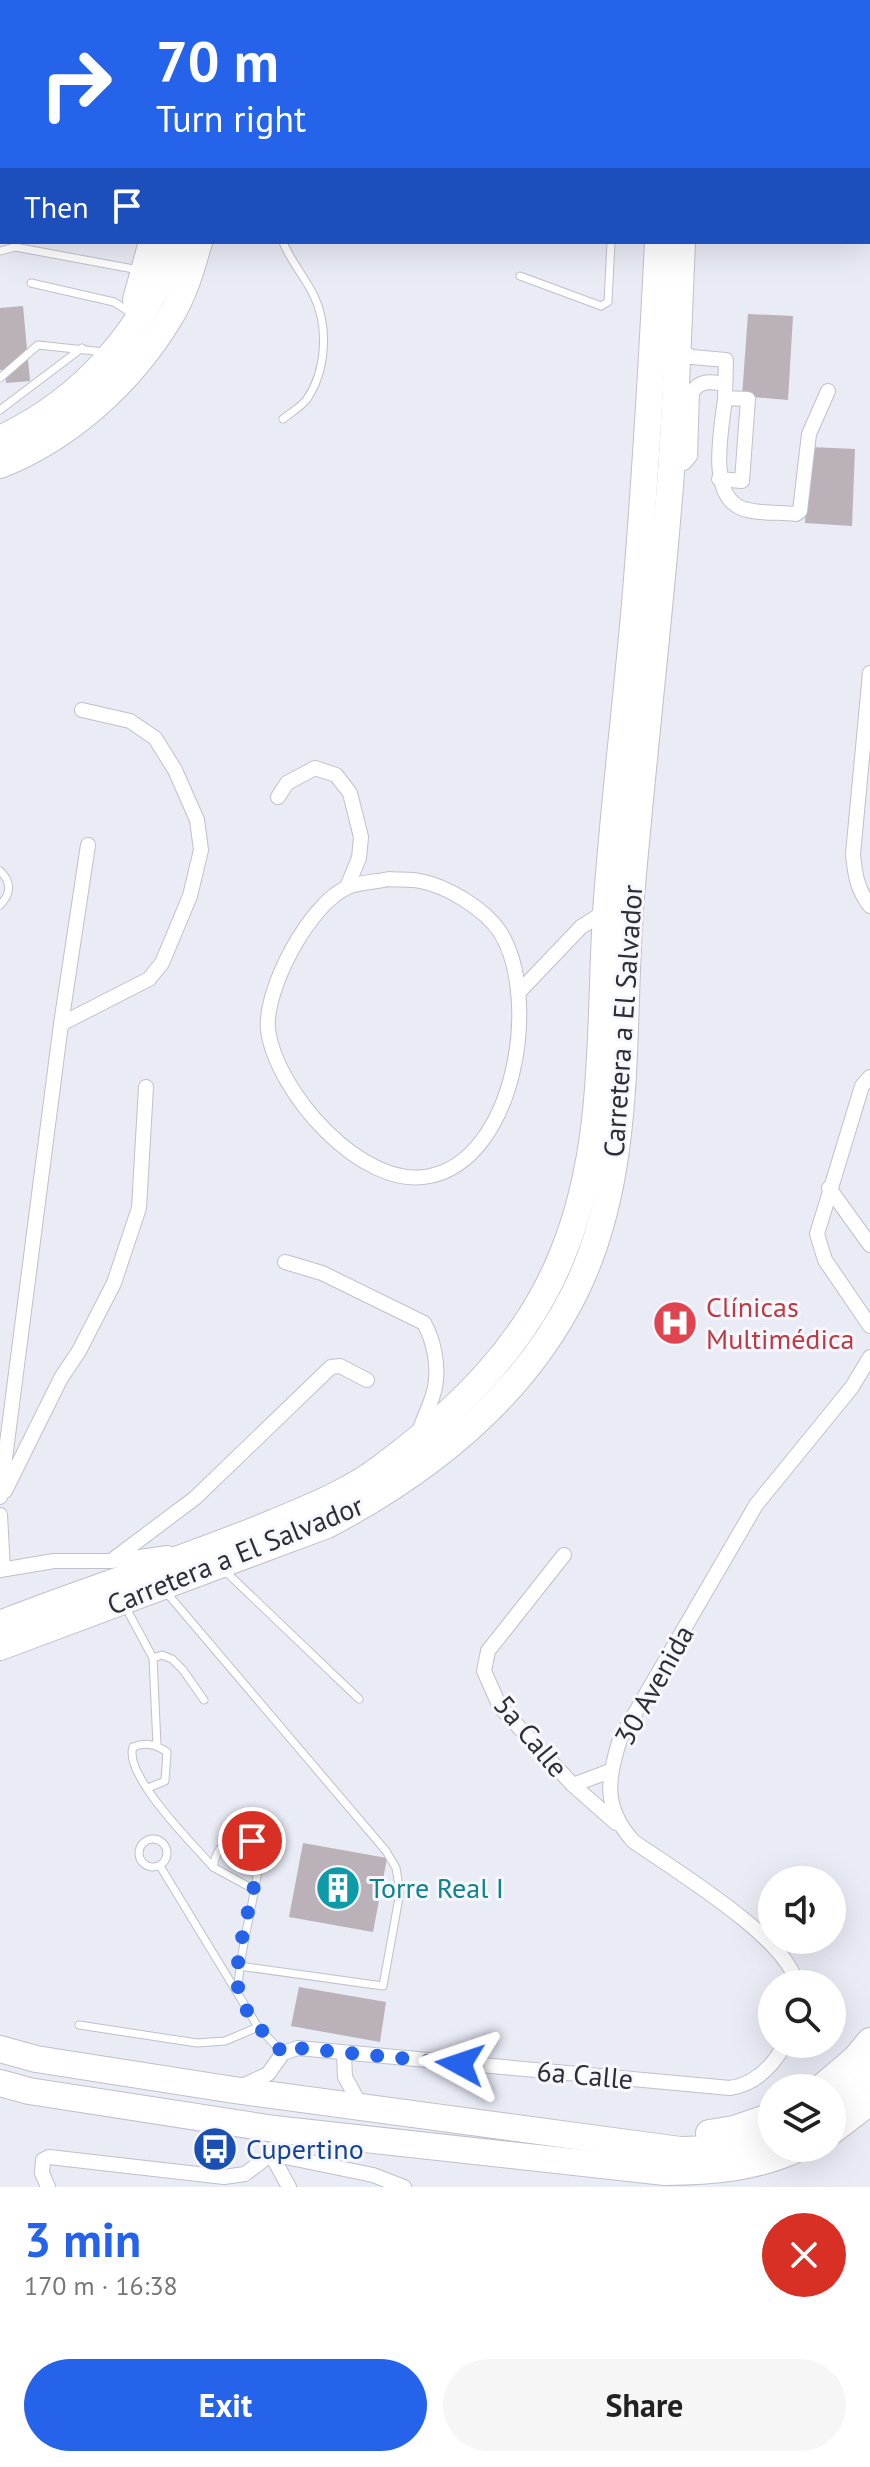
<!DOCTYPE html>
<meta charset="utf-8">
<style>
body{margin:0;font-family:"PT Sans",sans-serif;background:#f6f6f6;color:#222;height:100vh;display:flex;flex-direction:column;font-size:30px;white-space:nowrap}
*{box-sizing:border-box;margin:0}
p{font-size:26px;color:#767676}
.icon{flex:none;width:44px;height:44px;fill:none;stroke:currentColor;stroke-width:2;stroke-linecap:round;stroke-linejoin:round}
.map{position:relative;height:2187px;overflow:hidden}
.sheet{display:flex;flex-direction:column;background:#fff;flex:1}
.sheet>*{flex:none}
.banner{position:absolute;left:0px;top:0px;width:870px;height:244px;box-shadow:0 8px 32px #0002;background:#2563eb;color:#fff;overflow:hidden}
.fabs{position:absolute;left:758px;top:1866px;display:grid;gap:16px}
.fabs a{display:grid;place-items:center;width:88px;height:88px;border-radius:50%;background:#fff;box-shadow:0 8px 32px #0002;font-size:40px}
.pin{position:absolute;display:grid;place-items:center;width:68px;height:68px;color:#fff;margin:-34px;border:4px solid #fff;border-radius:50%;box-shadow:0 2px 8px #0007}
.me{position:absolute;width:88px;margin:-44px;rotate:275deg;stroke-linejoin:round;filter:drop-shadow(0 0 6px #0008)}
.turn{display:flex;align-items:center;gap:28px;height:168px;padding:0 24px;font-size:36px}
.turn .icon{width:104px;height:104px;stroke-width:2.5}
.turn b{display:block;font-size:56px;line-height:68px}
.then{display:flex;align-items:center;height:76px;padding:0 24px;background:#0003;gap:16px;font-size:30px}
.round{display:grid;place-items:center;flex:none;width:84px;height:84px;border-radius:42px;background:#f6f6f6}
.summary{display:flex;align-items:center;justify-content:space-between;height:136px;padding:0 24px}
h1{font-size:48px;font-weight:700;line-height:60px;color:#2563eb}
.action{display:flex;gap:16px;margin-top:auto;padding:16px 24px}
.action a{flex:1;height:92px;border-radius:48px;background:#2563eb;color:#fff;font-size:32px;font-weight:700;line-height:92px;text-align:center}
.action a+a{background:#f6f6f6;color:#222}
.map>svg:first-child{display:block}
.building{fill:#bab1b9}
.lines{fill:none;stroke-linecap:round;stroke-linejoin:round}
.highway-tunnel{stroke:#c4c5ce;stroke-width:26;stroke-dasharray:26 13;stroke-linecap:butt}
.lane-casing{stroke:#bfc0cb;stroke-width:9}
.street-casing{stroke:#bfc0cb;stroke-width:16}
.highway-casing{stroke:#bfc0cb;stroke-width:28}
.lane{stroke:#fff;stroke-width:7}
.street{stroke:#fff;stroke-width:14}
.highway{stroke:#fff;stroke-width:26}
.route{stroke:#2563eb;stroke-width:14;stroke-dasharray:0 25.2}
.labels{text-anchor:middle;stroke-width:6;stroke-linejoin:round;paint-order:stroke}
.street-label{font-size:28px;fill:#2e2f33;stroke:#f7f8ff}
.health-label{font-size:28px;fill:#be3a42;stroke:#f7f8ff;text-anchor:start}
.culture-label{font-size:28px;fill:#0d838f;stroke:#f7f8ff;text-anchor:start}
.transit-label{font-size:28px;fill:#164399;stroke:#f7f8ff;text-anchor:start}
</style>
<div class="map">
<svg width="870" height="2187" viewBox="0 0 870 2187">
<rect width="100%" height="100%" fill="#e9ebf5"/>
<g class="building">
<path d="M 23,306 L 30,381 L 6,383 L 5,370 L 0,370 L 0,308 Z"/>
<path d="M 748,314 L 793,316 L 788,400 L 742,396 Z"/>
<path d="M 810,447 L 855,449 L 852,526 L 805,523 Z"/>
<path d="M 303,1843 L 387,1858 L 373,1932 L 289,1917 Z"/>
<path d="M 299,1987 L 386,2002 L 380,2042 L 291,2026 Z"/>
</g>
<g class="lines">
<path class="highway-tunnel" d="M 244,2 L 248,0"/>
<g class="lane-casing">
<g id="lane">
<path d="M 0,251 L 15,247 L 139,270"/>
<path d="M 520,276 L 601,306 L 608,302 L 611,242"/>
<path d="M 31,283 L 114,302 L 131,313"/>
<path d="M 0,378 L 38,345 L 104,352"/>
<path d="M 0,410 L 82,348"/>
<path d="M 283,419 C 290,413 301,407 307,399 C 326,371 329,327 314,296 C 305,277 291,262 283,242"/>
<path d="M 0,871 C 12,882 11,894 0,905"/>
<path d="M 223,1569 L 359,1699"/>
<path d="M 166,1592 L 386,1851 L 396,1868 L 400,1892 L 383,1986 L 239,1966"/>
<path d="M 125,1606 L 153,1658 L 157,1745"/>
<path d="M 153,1658 L 162,1655 L 172,1659 L 183,1670 L 204,1700"/>
<path d="M 148,1788 L 165,1781 L 167,1752 C 155,1744 146,1742 133,1747 C 123,1775 194,1845 213,1867"/>
<circle cx="153" cy="1853" r="14"/>
<path d="M 160,1866 L 258,2027 L 283,2053"/>
<path d="M 238,1989 C 240,1942 257,1897 260,1851 L 252,1841 C 229,1839 218,1841 213,1867 L 253,1889"/>
<path d="M 79,2025 L 197,2043 L 225,2041 L 258,2027"/>
</g>
</g>
<g class="street-casing">
<g id="street">
<path d="M 792,0 L 792,2"/>
<path d="M 676,349 L 692,357 L 726,360 L 725,398 L 748,399 L 742,481 L 719,479"/>
<path d="M 725,398 C 722,428 707,493 741,508 C 755,514 780,512 796,514 L 800,511 L 809,434 L 828,391"/>
<path d="M 672,463 L 684,463 L 690,456 L 692,392 C 701,379 711,382 725,384"/>
<path d="M 870,673 L 853,854 C 855,875 857,889 870,906"/>
<path d="M 278,797 L 287,783 L 315,768 L 336,775 L 350,793 L 361,837 L 359,858 L 347,887"/>
<path d="M 389,879 C 399,880 410,879 420,881 C 447,886 485,909 500,932 C 541,997 516,1158 430,1176 C 362,1191 276,1091 268,1030 C 264,989 310,903 348,887 C 360,882 376,882 389,879 Z"/>
<path d="M 518,993 L 581,927 L 606,911"/>
<path d="M 61,1024 L 149,979 L 162,963 L 190,896 L 201,850 L 197,820 L 175,770 L 155,738 L 130,721 L 82,710"/>
<path d="M 870,1077 L 862,1086 L 817,1234 L 825,1260 L 870,1326"/>
<path d="M 829,1188 L 870,1245"/>
<path d="M 285,1262 L 322,1273 L 424,1323 C 434,1341 439,1366 435,1387 C 432,1404 422,1419 418,1436"/>
<path d="M 5,1491 L 61,1378 L 79,1351 L 114,1283 L 139,1208 L 146,1087"/>
<path d="M 0,1497 L 61,1024 L 88,845"/>
<path d="M 0,1515 L 3,1569"/>
<path d="M 564,1555 L 488,1651 L 484,1671 L 500,1707 L 573,1785 L 616,1823"/>
<path d="M 111,1561 L 195,1498 L 331,1367 L 340,1366 L 367,1380"/>
<path d="M 0,1570 L 54,1561 L 111,1561 L 168,1553"/>
<path d="M 573,1785 L 610,1771"/>
<path d="M 796,1984 C 791,1940 671,1868 633,1841 C 603,1807 607,1780 620,1739 L 756,1505 L 852,1387 L 870,1357"/>
<path d="M 344,2054 L 345,2077 L 362,2108"/>
<path d="M 240,2087 L 268,2074 L 283,2053 L 298,2048 L 730,2088 C 755,2084 773,2066 785,2044"/>
<path d="M 272,2149 L 271,2154 L 289,2187"/>
<path d="M 271,2154 L 373,2175 L 404,2187"/>
<path d="M 48,2187 L 42,2173 L 43,2160 L 49,2157 L 224,2177 L 245,2174 L 271,2154"/>
</g>
</g>
<g class="highway-casing">
<g id="highway">
<path d="M 179,0 L 179,2"/>
<path d="M 200,0 L 200,2"/>
<path d="M 147,2 L 147,0"/>
<path d="M 219,2 L 220,0"/>
<path d="M 672,2 L 672,0"/>
<path d="M 693,2 L 693,0"/>
<path d="M 136,300 L 152,242"/>
<path d="M 0,439 C 85,399 144,330 177,242"/>
<path d="M 0,465 C 70,437 131,382 170,317 C 184,295 192,267 199,242"/>
<path d="M 0,1624 C 91,1588 184,1560 275,1522 C 311,1507 351,1491 382,1467 C 459,1410 527,1344 563,1253 C 607,1145 599,1027 606,913 C 613,810 626,707 635,604 C 645,483 652,363 658,242"/>
<path d="M 0,1647 L 327,1525 C 428,1472 523,1397 575,1292 C 635,1171 620,1028 631,897 C 642,768 657,639 668,510 C 676,421 678,331 682,242"/>
<path d="M 0,2049 L 36,2059 L 234,2090 L 680,2150 L 715,2149 L 772,2137"/>
<path d="M 0,2083 L 29,2091 L 274,2129 L 665,2172 C 712,2172 756,2168 799,2148"/>
<path d="M 821,2088 L 855,2059 L 870,2041"/>
<path d="M 832,2105 L 870,2072"/>
<path d="M 832,2131 L 870,2102"/>
<path d="M 709,2133 L 734,2129 L 772,2116"/>
</g>
</g>
<use href="#lane" class="lane"/>
<use href="#street" class="street"/>
<use href="#highway" class="highway"/>
</g>
<g class="lines">
<path class="route" d="M 252,1841 L 260,1851 C 257,1890 233,1951 238,1987 C 241,2012 267,2036 283,2053 L 298,2048 L 460,2064"/>
</g>
<defs>
<g id="hospital-disc" transform="scale(2.3)"><circle r="9.5" fill="#e0444e" stroke="#f7f8ff"/><path d="M-5-5h3v3.5h4V-5h3V5h-3V1.5h-4V5h-3Z" fill="#fff"/></g>
<g id="building-disc" transform="scale(2.3)"><circle r="9.5" fill="#0f9aa8" stroke="#f7f8ff"/><path d="M-4-6H4V6H1V3H-1V6H-4ZM-2.5-4.3h1.7v1.8h-1.7ZM.8-4.3h1.7v1.8H.8ZM-2.5-1h1.7V.8h-1.7ZM.8-1h1.7V.8H.8Z" fill="#fff"/></g>
<g id="bus-disc" transform="scale(2.3)"><circle r="9.5" fill="#1a4fb4" stroke="#f7f8ff"/><path d="M-5-6H5V4H4V6H2V4H-2V6H-4V4H-5ZM-3.5-4V0h7V-4ZM-3.5 1.2v1.5H-2V1.2ZM2 1.2v1.5H3.5V1.2Z" fill="#fff"/></g>
</defs>
<g fill-rule="evenodd">
<use href="#hospital-disc" x="675" y="1323"/>
<use href="#building-disc" x="338" y="1888"/>
<use href="#bus-disc" x="215" y="2149"/>
</g>
<g class="labels">
<g class="street-label">
<text transform="translate(623 1021) rotate(-86)" y="10">Carretera a El Salvador</text>
<text transform="translate(235 1555) rotate(-22)" y="10">Carretera a El Salvador</text>
<text transform="translate(654 1685) rotate(-61)" y="10">30 Avenida</text>
<text transform="translate(531 1736) rotate(50)" y="10">5a Calle</text>
<text transform="translate(585 2075) rotate(5)" y="10">6a Calle</text>
</g>
<g class="health-label">
<text x="706" y="1317">Clínicas<tspan x="706" dy="32">Multimédica</tspan></text>
</g>
<g class="culture-label">
<text x="369" y="1898">Torre Real I</text>
</g>
<g class="transit-label">
<text x="246" y="2159">Cupertino</text>
</g>
</g>
</svg>
<div class="fabs">
<a><svg class="icon" aria-label="sound" viewBox="0 0 24 24"><path d="M4 9h4l5-4v14l-5-4H4zM17 9q2 3 0 6"/></svg></a>
<a><svg class="icon" aria-label="search" viewBox="0 0 24 24"><circle cx="10" cy="10" r="6"/><path d="M15 15l6 6"/></svg></a>
<a><svg class="icon" aria-label="layers" viewBox="0 0 24 24"><path d="M12 4l9 5-9 5-9-5zM3 14l9 5 9-5"/></svg></a>
</div>
<div class="pin" style="left:252px;top:1841px;background:#d93025"><svg class="icon" aria-label="arrive" viewBox="0 0 24 24"><path d="M6 21V4h12l-3 4 3 4H6"/></svg></div>
<svg class="me" style="left:460px;top:2064px" viewBox="-20 -20 40 40"><path d="M0-17L14 15 0 8-14 15z" fill="#2563eb" stroke="#fff" stroke-width="4"/></svg>
<div class="banner">
<div class="turn"><svg class="icon" aria-label="right" viewBox="0 0 24 24"><path d="M7 20v-9h11M14 6l5 5-5 5"/></svg><div><b>70 m</b>Turn right</div></div>
<div class="then">Then<svg class="icon" aria-label="arrive" viewBox="0 0 24 24"><path d="M6 21V4h12l-3 4 3 4H6"/></svg></div>
</div>
</div>
<section class="sheet">
<div class="summary"><div><h1>3 min</h1><p>170 m · 16:38</p></div><a class="round" style="background:#d93025;color:#fff"><svg class="icon" aria-label="close" viewBox="0 0 24 24"><path d="M6 6l12 12M18 6L6 18"/></svg></a></div>
<div class="action"><a>Exit</a><a>Share</a></div>
</section>
